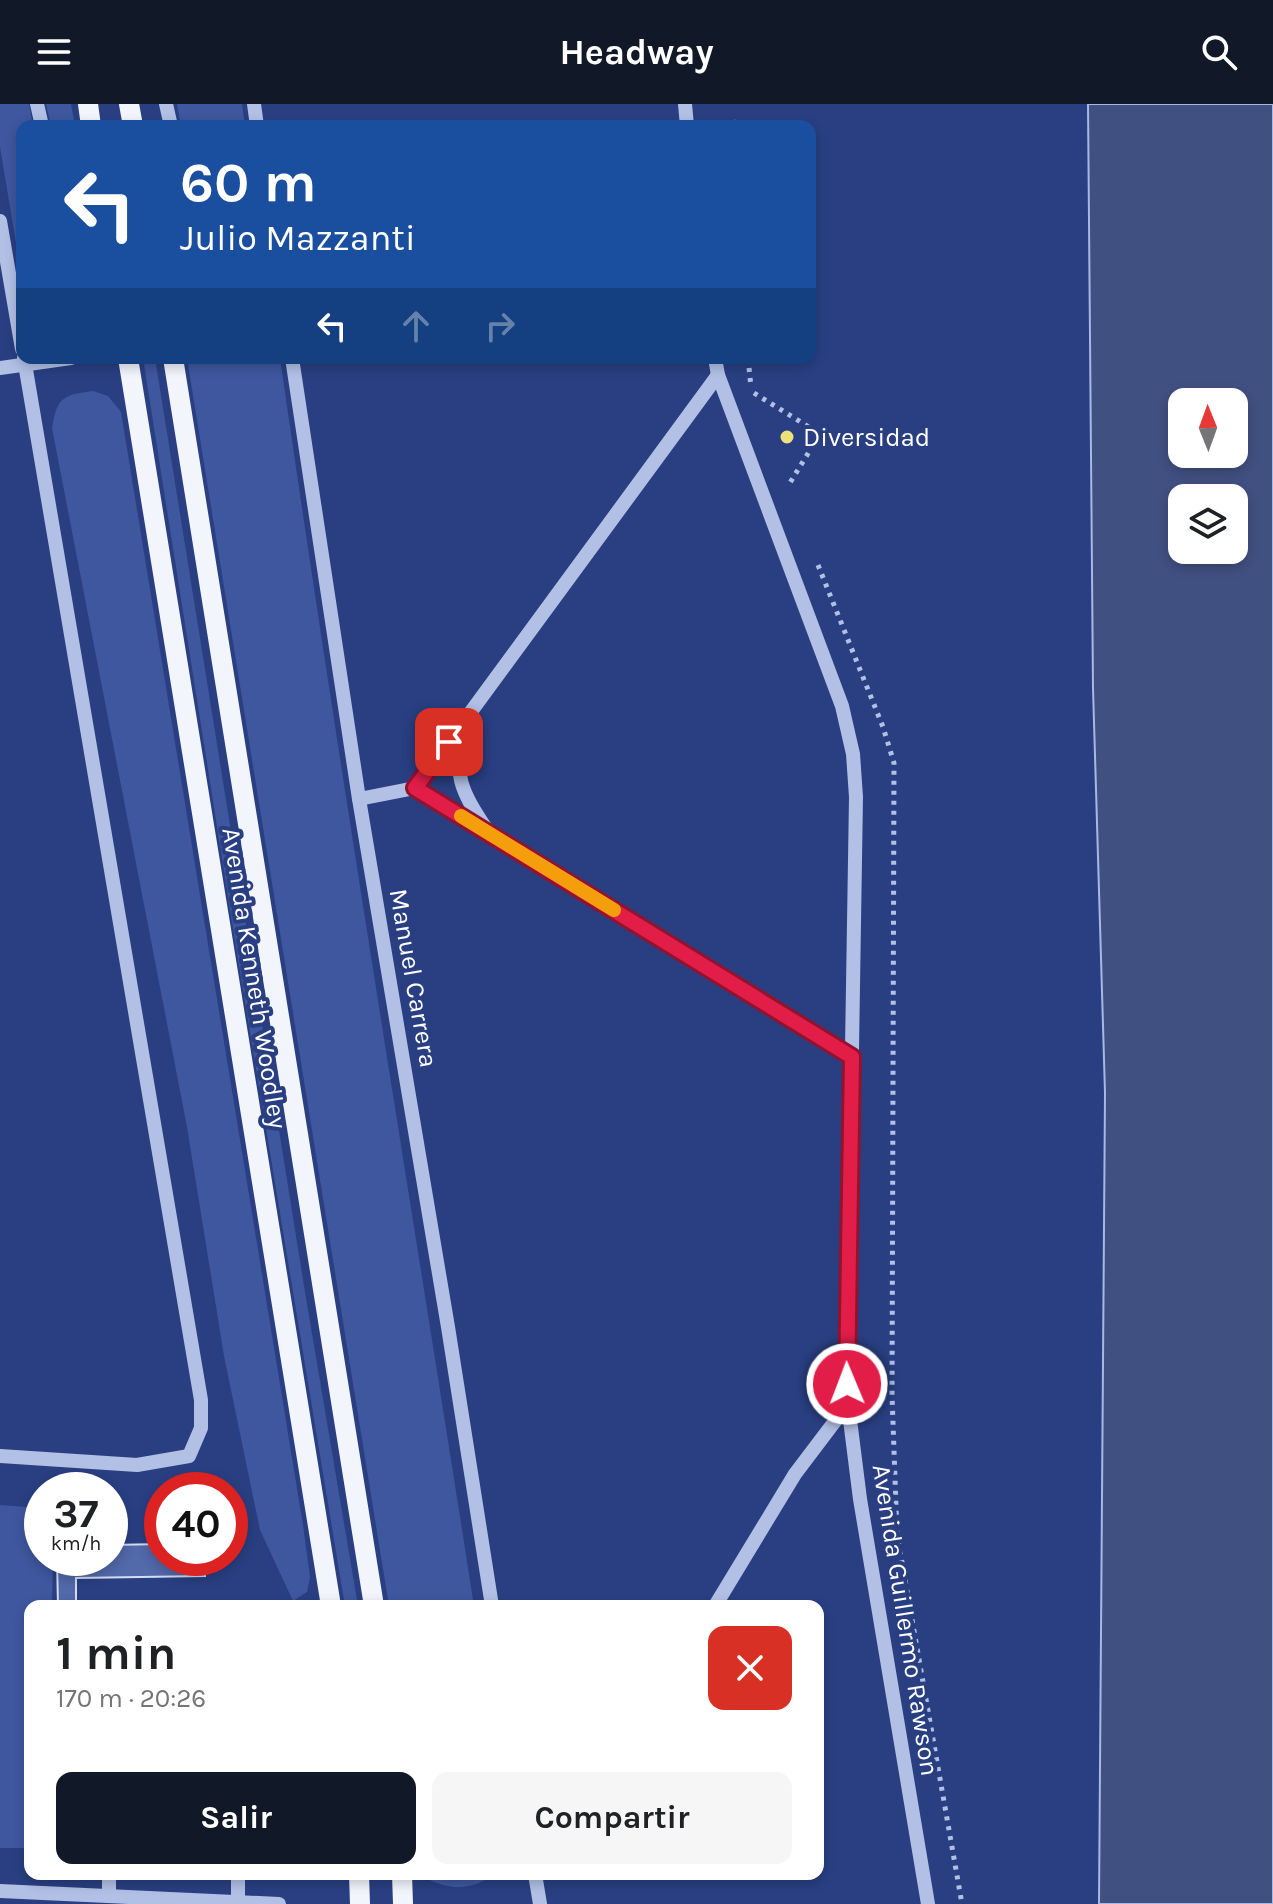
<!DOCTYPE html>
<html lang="es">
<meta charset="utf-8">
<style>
body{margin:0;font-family:Karla,sans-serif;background:#f6f6f6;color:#202124;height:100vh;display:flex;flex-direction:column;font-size:30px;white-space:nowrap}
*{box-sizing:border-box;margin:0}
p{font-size:26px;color:#757577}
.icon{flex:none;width:44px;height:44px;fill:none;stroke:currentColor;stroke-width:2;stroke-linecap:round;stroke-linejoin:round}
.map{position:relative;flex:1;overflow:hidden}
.details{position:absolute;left:24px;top:1496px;width:800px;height:280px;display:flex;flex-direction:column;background:#fff;border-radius:16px;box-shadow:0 4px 12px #0003}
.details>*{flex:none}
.banner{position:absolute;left:16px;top:16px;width:800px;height:244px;border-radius:16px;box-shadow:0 4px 12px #0003;background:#1a4fa0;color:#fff;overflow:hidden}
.needle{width:52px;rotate:359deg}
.controls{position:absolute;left:1168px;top:284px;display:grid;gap:16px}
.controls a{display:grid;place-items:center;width:80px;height:80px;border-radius:16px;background:#fff;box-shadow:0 4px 12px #0003;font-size:40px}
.speed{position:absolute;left:24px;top:1368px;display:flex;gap:16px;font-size:40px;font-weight:700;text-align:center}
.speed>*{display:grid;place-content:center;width:104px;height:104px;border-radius:50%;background:#fff;box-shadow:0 4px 12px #0003;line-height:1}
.speed small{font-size:20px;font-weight:400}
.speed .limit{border:12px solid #d22;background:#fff;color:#111}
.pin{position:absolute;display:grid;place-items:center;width:68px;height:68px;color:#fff;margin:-34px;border-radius:16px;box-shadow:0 4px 12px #0006}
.me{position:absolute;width:88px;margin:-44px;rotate:359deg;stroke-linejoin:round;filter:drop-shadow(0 0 6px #0008)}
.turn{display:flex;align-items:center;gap:28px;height:168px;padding:0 32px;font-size:36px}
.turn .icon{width:104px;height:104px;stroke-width:2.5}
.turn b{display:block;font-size:56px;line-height:68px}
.lanes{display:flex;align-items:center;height:76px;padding:0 32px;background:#0003;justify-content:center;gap:40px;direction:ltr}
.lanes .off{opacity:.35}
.round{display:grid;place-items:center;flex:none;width:84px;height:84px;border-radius:16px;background:#f6f6f6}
.headline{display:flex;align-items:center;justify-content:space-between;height:136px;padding:0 32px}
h1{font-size:48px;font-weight:700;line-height:60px}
.action{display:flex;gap:16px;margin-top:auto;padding:16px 32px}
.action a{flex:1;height:92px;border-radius:16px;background:#111827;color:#fff;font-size:32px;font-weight:700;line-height:92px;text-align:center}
.action a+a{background:#f6f6f6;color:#202124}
header{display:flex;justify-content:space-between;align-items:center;height:104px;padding:0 32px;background:#111827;color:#fff;font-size:36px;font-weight:700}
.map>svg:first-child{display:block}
.green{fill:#3e579f}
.water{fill:#405081;stroke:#a7b8e6;stroke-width:2;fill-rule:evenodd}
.building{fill:#5269aa;stroke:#d5ddf5;stroke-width:2}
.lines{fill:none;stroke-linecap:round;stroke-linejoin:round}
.path{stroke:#b2c0e6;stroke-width:5;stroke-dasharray:4 6;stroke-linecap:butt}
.minor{stroke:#b2c0e6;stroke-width:14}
.major{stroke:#f3f5fd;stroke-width:20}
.route-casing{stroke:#92132f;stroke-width:20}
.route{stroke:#e11d48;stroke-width:14}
.slow{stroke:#f59e0b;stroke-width:14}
.poi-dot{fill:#ede17a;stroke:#293f82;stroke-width:3}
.labels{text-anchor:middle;stroke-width:8;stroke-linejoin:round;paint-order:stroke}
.poi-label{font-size:26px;fill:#fff;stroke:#293f82;text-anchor:start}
.street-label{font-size:26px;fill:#fff;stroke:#293f82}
</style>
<header><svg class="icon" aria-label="menu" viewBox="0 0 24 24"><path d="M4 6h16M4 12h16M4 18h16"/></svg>Headway<svg class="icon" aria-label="search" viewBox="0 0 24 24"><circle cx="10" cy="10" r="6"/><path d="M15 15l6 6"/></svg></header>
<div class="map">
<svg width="1273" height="1800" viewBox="0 0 1273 1800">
<rect width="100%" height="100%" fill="#293f82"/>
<g class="green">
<path d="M 0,0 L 29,0 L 33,22 L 22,22 L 22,175 L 0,43 Z"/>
<path d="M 46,0 L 71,0 L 75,22 L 51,22 Z"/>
<path d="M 177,0 L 242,0 L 245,22 L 181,22 Z"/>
<path d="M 143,254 L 155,254 L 305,1188 L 358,1502 L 345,1502 L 237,849 Z"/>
<path d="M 187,254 L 280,254 C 340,671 409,1086 474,1502 L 389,1502 Z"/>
<path d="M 93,287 L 108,292 L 121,308 L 303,1421 L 310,1473 L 307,1488 L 293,1497 L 260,1426 L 224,1252 L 187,1023 L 52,324 C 57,293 63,291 93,287 Z"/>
<path d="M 0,1401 L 42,1404 L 42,1454 L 53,1454 L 52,1502 L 30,1502 L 30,1744 L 0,1744 Z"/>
<path d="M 420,1770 L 494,1770 C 471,1788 445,1787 420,1770 Z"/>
</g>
<path class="water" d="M 1088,0 L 1273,0 L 1273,1800 L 1099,1800 L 1105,989 L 1093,584 ZM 1182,298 L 1234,298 L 1234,350 L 1182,350 ZM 1182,394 L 1234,394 L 1234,446 L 1182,446 Z"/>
<path class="building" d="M 162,1440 L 162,1454 L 205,1454 L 205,1472 L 76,1474 L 76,1502 L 58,1502 L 57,1454 L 110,1454 L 110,1441 Z"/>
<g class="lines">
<g class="path">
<path d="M 730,22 L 730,16 L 742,22"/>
<path d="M 748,254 L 751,283"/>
<path d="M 754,289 L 820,330 L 788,382"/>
<path d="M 818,461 L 883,623 L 894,659 L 892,1291 L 897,1430 L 962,1800"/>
</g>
<g class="minor">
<path d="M 37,0 L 42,22"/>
<path d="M 166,0 L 171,22"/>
<path d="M 254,0 L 257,22"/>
<path d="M 685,0 L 687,22"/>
<path d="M 0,117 L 22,245"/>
<path d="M 292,254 L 359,695 L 448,1223 L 492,1502"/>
<path d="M 715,254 L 718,271 L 842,602 L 853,650 L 856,693 L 847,1260 L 848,1300 L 860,1395 L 928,1800"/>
<path d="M 0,264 L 71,254"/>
<path d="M 464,623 C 452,670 461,687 487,726"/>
<path d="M 415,684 L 852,953"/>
<path d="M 415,684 L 718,271"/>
<path d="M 359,695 L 415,684"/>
<path d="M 0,1352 L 137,1361 L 189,1352 L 201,1324 L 201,1296 L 24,254"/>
<path d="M 715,1502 L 795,1370 L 848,1300"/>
<path d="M 238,1770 L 238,1798"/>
<path d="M 535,1770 L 540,1800"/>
<path d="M 0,1787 L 279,1800"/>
<path d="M 109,1792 L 109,1770"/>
</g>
<g class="major">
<path d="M 88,0 L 91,22"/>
<path d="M 129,0 L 133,22"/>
<path d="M 128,254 L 331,1502"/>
<path d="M 173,254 L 374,1502"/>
<path d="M 359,1770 L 360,1800"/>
<path d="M 402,1770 L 403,1800"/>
</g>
</g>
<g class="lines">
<g class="route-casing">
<path id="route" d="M 449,638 L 415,684 L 852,953 L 847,1280"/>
</g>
<use href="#route" class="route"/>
<path class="slow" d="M 461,712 L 614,806"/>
</g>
<circle class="poi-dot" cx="787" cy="333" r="8"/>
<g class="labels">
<g class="poi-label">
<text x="803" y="342">Diversidad</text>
</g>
<g class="street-label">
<text transform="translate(255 874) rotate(81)" y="9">Avenida Kenneth Woodley</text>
<text transform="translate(414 874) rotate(80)" y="9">Manuel Carrera</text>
<text transform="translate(906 1516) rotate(81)" y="9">Avenida Guillermo Rawson</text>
</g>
</g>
</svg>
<div class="controls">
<a><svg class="needle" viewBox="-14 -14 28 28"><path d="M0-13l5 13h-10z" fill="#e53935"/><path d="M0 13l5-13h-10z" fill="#757577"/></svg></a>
<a><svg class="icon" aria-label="layers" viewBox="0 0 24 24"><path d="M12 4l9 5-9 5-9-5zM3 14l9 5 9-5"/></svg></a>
</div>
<div class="speed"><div>37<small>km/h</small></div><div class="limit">40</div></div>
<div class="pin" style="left:449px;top:638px;background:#d93025"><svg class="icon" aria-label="arrive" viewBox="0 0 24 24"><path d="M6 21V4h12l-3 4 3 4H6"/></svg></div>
<svg class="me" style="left:847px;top:1280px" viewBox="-20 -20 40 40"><circle r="17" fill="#e11d48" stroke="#fff" stroke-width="3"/><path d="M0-11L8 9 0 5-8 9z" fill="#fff"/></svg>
<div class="banner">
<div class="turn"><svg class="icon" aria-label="left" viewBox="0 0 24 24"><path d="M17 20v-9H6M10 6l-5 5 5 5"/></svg><div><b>60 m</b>Julio Mazzanti</div></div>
<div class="lanes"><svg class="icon" aria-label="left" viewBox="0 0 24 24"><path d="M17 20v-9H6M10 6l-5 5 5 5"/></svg><svg class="icon off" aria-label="ahead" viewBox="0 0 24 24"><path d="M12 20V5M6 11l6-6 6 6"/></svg><svg class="icon off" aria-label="right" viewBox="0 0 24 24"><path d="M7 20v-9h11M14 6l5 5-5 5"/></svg></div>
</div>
<section class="details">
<div class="headline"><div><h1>1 min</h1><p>170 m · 20:26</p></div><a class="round" style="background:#d93025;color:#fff"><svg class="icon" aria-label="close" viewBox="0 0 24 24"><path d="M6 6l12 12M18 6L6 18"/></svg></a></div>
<div class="action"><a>Salir</a><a>Compartir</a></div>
</section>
</div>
